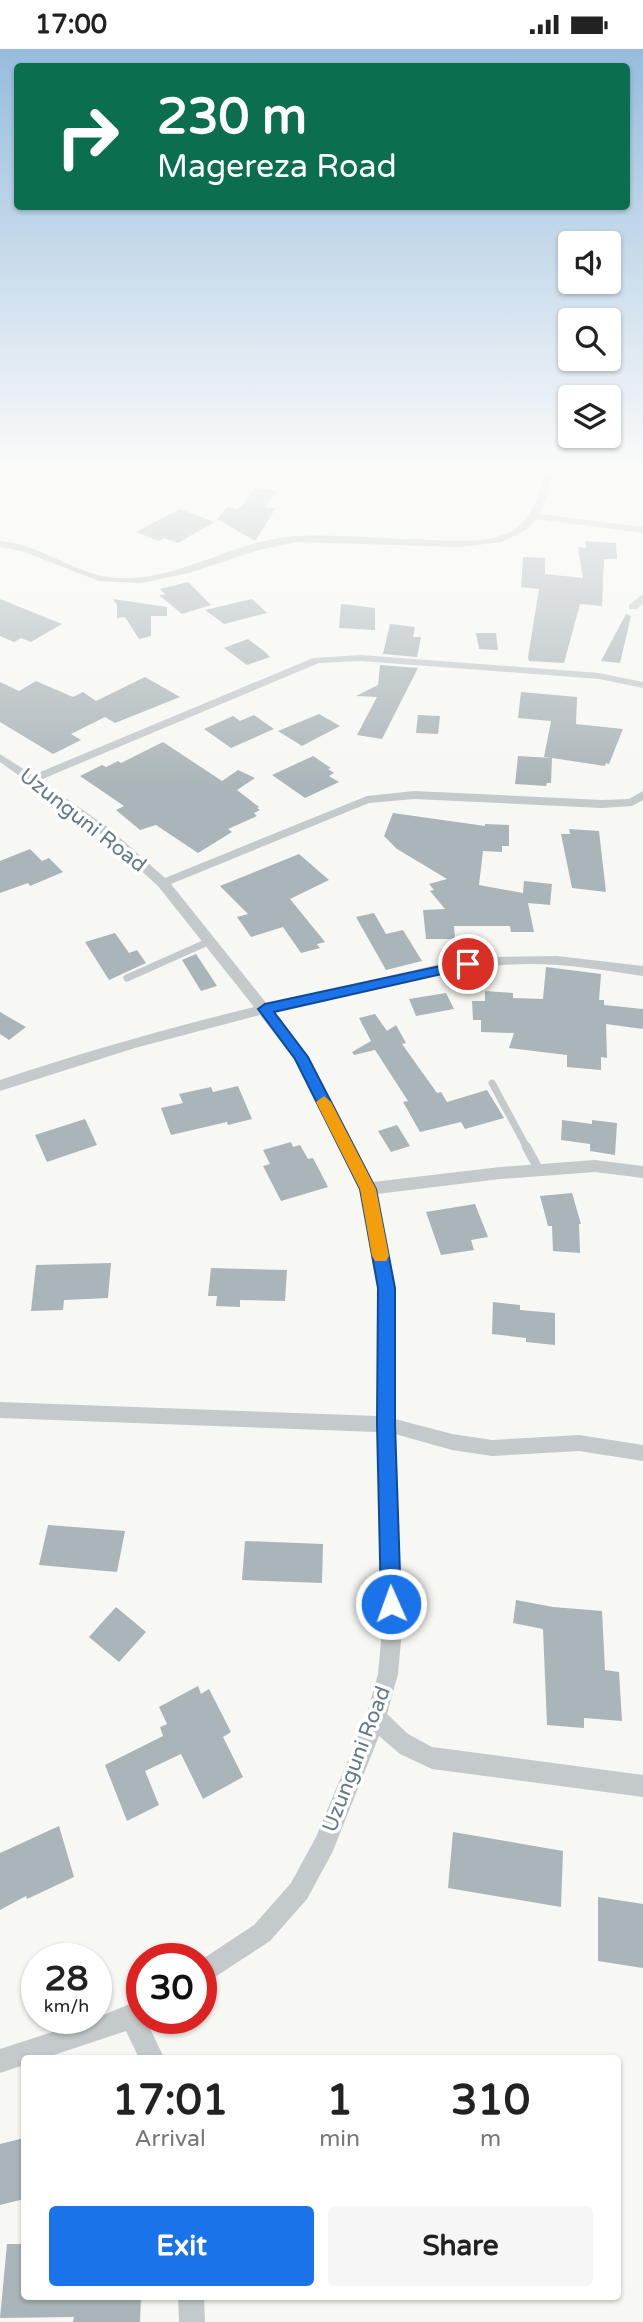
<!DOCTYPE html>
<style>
body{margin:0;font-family:"Varela Round",sans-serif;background:#f6f6f6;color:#222;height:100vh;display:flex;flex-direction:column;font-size:26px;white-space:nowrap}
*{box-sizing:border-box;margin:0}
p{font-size:23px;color:#767676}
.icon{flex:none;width:38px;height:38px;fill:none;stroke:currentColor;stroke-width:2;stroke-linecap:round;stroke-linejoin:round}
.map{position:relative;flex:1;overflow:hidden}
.drawer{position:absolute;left:21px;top:2006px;width:600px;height:245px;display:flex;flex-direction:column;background:#fff;border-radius:7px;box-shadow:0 2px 5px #0004}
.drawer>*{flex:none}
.hud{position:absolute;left:14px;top:14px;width:616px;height:147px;border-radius:7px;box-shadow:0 2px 5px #0004;background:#0b6e4f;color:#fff;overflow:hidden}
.tools{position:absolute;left:558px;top:182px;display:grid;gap:14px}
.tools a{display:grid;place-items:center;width:63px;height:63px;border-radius:7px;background:#fff;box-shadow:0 2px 5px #0004;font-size:35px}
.speed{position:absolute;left:21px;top:1894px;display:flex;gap:14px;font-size:35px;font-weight:700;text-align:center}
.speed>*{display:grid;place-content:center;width:91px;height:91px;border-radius:50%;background:#fff;box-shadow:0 2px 5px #0004;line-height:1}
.speed small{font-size:18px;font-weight:400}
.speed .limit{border:10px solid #d22;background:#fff;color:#111}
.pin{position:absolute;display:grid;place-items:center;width:60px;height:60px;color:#fff;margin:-30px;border:4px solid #fff;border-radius:50%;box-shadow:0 2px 7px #0007}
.me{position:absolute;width:77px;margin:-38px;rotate:358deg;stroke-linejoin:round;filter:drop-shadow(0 0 5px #0008)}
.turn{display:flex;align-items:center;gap:24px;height:147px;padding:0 28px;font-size:32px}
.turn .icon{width:91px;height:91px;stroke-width:2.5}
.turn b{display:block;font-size:49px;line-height:60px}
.eta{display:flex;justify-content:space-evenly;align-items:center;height:119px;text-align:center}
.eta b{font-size:42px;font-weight:800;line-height:49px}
.primary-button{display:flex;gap:14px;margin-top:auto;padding:14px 28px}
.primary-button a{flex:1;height:80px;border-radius:7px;background:#1a73e8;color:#fff;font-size:28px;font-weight:800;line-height:80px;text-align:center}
.primary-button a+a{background:#f6f6f6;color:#222}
.status{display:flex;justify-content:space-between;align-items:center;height:49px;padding:0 35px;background:#fff;direction:ltr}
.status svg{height:19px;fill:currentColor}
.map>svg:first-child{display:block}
.building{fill:#aab5b9}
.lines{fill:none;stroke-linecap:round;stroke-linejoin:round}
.service-far1{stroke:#c4c9cc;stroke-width:7}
.service{stroke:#c4c9cc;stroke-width:9}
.minor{fill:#c4c9cc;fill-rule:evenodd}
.route{fill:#1a73e8;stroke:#114b97;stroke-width:2}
.slow{fill:#f59e0b}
.labels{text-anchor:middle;stroke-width:7;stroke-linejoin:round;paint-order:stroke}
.street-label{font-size:21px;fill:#637a87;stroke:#fff}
</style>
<div class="status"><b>17:00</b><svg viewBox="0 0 49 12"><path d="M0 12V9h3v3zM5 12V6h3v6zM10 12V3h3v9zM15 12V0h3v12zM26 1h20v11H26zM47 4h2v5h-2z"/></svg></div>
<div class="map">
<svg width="643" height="2273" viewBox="0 0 643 2273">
<rect width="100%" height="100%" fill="#f7f7f3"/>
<g class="building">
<path d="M 255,439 L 277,442 L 266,458 L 276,459 L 255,492 L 217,470 L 227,458 L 237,460 L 243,456 Z"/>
<path d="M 180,460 L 214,473 L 178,494 L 164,489 L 159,492 L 136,483 Z"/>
<path d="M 585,492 L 616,494 L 617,510 L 604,510 L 602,557 L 580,555 L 564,614 L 529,612 L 528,608 L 539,540 L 521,538 L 523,508 L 545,509 L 545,525 L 583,529 L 578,498 L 586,499 Z"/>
<path d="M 188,533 L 211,556 L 182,565 L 159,546 L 166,546 L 160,540 Z"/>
<path d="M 0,550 L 62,575 L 31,593 L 21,589 L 14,593 L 0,587 Z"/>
<path d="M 113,550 L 167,558 L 167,567 L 151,567 L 151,587 L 139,590 L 125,568 L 117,569 L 117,556 Z"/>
<path d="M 252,550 L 267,564 L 224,575 L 205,561 Z"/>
<path d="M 341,555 L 375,559 L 375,581 L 339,579 Z"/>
<path d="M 626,565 L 631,567 L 620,614 L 601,612 Z"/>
<path d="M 390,575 L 415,578 L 413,588 L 421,588 L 417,608 L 383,605 Z"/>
<path d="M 476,584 L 496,584 L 498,601 L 479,600 Z"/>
<path d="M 248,590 L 264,602 L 270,608 L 247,616 L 224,599 Z"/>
<path d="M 380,616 L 418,619 L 382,690 L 357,686 L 377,648 L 356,647 L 378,636 Z"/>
<path d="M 145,628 L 180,648 L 115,674 L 105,668 L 71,685 L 81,691 L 53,705 L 0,673 L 0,633 L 19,642 L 36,632 L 73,648 L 83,643 L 96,652 Z"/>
<path d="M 521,643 L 577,648 L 576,675 L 623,680 L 609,715 L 606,714 L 605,717 L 552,709 L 551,734 L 547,734 L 546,737 L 515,735 L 518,707 L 552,709 L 544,708 L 551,672 L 518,669 Z"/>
<path d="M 319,665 L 340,677 L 302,697 L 278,682 Z"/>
<path d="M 254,666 L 274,680 L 231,699 L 204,680 L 233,667 L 240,672 Z"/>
<path d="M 418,666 L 440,667 L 438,685 L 416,684 Z"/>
<path d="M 163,693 L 222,732 L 238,721 L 255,729 L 237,741 L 259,758 L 257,759 L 260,761 L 254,764 L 257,767 L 228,780 L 232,783 L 198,804 L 156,776 L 140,781 L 116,761 L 124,757 L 80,727 L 102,716 L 106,718 L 118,712 L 121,714 Z"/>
<path d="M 313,707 L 331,719 L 328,720 L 334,724 L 329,727 L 339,733 L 305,749 L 272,726 Z"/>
<path d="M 393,764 L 485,777 L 485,775 L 509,776 L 509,797 L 502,797 L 502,803 L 483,802 L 479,836 L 523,844 L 524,832 L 552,835 L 550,856 L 528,854 L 534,883 L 511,883 L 510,877 L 454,877 L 455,890 L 426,890 L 423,861 L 445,860 L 430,842 L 434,841 L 429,835 L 447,830 L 397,800 L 384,787 Z"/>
<path d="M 569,780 L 599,782 L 606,843 L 572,839 L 561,785 L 570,785 Z"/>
<path d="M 30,800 L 42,812 L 49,809 L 63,823 L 30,837 L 28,834 L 0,844 L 0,812 Z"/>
<path d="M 299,805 L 329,831 L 290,850 L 325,893 L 317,895 L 320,899 L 301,904 L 283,878 L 251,888 L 237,868 L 248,865 L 220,837 Z"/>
<path d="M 374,864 L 386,885 L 403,881 L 422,912 L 386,921 L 356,868 Z"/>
<path d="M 115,884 L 129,904 L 137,901 L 146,914 L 109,931 L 85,893 Z"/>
<path d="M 196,905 L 217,937 L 201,942 L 182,911 Z"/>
<path d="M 546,918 L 601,925 L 599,951 L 604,951 L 604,956 L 643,960 L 643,980 L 606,975 L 607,1009 L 601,1008 L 601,1021 L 567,1018 L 567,1006 L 509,999 L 514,984 L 481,983 L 481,971 L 473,971 L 472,952 L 485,952 L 485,942 L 513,944 L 513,949 L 543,950 Z"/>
<path d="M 446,944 L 454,960 L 416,967 L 409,950 Z"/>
<path d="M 0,963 L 26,978 L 9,991 L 0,985 Z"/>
<path d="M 375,965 L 387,982 L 396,976 L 406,994 L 402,995 L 437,1044 L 441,1043 L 447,1053 L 487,1041 L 504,1069 L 465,1080 L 461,1073 L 420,1083 L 403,1053 L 408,1052 L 375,1001 L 354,1006 L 352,1003 L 371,992 L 359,969 Z"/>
<path d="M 238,1037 L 252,1070 L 228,1076 L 227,1073 L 171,1086 L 161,1059 L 183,1054 L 179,1045 L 211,1038 L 213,1043 Z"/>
<path d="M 85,1070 L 97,1096 L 47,1113 L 35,1086 Z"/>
<path d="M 562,1071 L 592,1075 L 592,1071 L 617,1074 L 615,1106 L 590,1102 L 590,1095 L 561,1091 Z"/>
<path d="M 397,1076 L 410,1097 L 391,1103 L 378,1082 Z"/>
<path d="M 291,1093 L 293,1098 L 300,1096 L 308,1110 L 313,1109 L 328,1138 L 281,1152 L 263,1117 L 270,1115 L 263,1101 Z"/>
<path d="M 572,1144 L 581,1175 L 579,1175 L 580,1204 L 553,1202 L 552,1177 L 548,1177 L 540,1147 Z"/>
<path d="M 475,1155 L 488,1188 L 471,1191 L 474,1201 L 441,1206 L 426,1163 Z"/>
<path d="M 111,1214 L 108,1249 L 64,1251 L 63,1261 L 31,1262 L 36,1216 Z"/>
<path d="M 211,1219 L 287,1221 L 285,1252 L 240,1251 L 240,1258 L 216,1257 L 217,1247 L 208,1247 Z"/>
<path d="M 493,1253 L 520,1256 L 520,1261 L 555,1264 L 555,1296 L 526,1293 L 526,1289 L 492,1285 Z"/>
<path d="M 48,1476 L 125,1482 L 117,1523 L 39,1516 Z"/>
<path d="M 245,1492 L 323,1495 L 322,1534 L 242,1531 Z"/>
<path d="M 516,1551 L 553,1558 L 602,1562 L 605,1621 L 619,1623 L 622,1672 L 584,1669 L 584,1679 L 547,1676 L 543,1580 L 513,1574 Z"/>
<path d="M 116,1558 L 146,1583 L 119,1613 L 89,1588 Z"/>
<path d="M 198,1637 L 201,1645 L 209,1640 L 231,1683 L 223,1688 L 243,1728 L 203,1750 L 181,1705 L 145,1722 L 159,1756 L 127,1772 L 105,1716 L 163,1687 L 160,1678 L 167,1675 L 159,1658 Z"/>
<path d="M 59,1777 L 74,1828 L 27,1850 L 26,1847 L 0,1861 L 0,1804 Z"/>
<path d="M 453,1783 L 563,1802 L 561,1858 L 448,1839 Z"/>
<path d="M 598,1848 L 643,1855 L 643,1919 L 598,1912 Z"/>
<path d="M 24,2089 L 24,2150 L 0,2156 L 0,2095 Z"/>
<path d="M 7,2195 L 24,2195 L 24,2247 L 141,2247 L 140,2273 L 73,2273 L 74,2268 L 0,2269 Z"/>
</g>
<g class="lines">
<g class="service-far1">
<path d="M 127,929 L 210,892"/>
<path d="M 492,1034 L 527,1099"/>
</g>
<path class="service" d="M 526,1097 L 539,1121"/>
<g class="minor">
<path d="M 547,421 L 555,421 L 540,465 L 643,478 L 643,484 L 537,470 L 524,482 L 502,493 L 459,498 L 296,493 L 255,502 L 189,524 L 141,534 L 99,532 L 22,502 L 0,498 L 0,492 C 41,495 75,526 116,529 C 180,533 235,490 297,487 C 341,485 387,490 431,491 C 453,492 479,494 500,487 C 532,477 537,449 547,421 Z"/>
<path d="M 643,545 L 643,554 L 637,560 L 629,560 L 629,556 Z"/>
<path d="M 361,606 L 599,624 L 643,633 L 643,639 L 599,630 L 361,612 L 319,614 L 40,731 L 110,780 L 165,829 L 367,747 L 414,742 L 602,751 L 629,750 L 643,742 L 643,751 L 632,757 L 602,759 L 414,750 L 369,754 L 171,835 L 267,955 L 432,917 L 487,908 L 557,907 L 643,917 L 643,927 C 597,920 551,912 504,916 C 429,921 347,946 273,963 L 308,1008 L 373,1133 L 500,1118 L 595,1111 L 643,1117 L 643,1129 L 595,1123 L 500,1130 L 377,1145 L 394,1239 L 395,1370 L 452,1385 L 492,1391 L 579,1386 L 643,1396 L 643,1412 L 579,1402 L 492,1407 L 452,1401 L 395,1385 L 402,1581 L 398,1625 L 387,1665 L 408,1685 L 432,1698 L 643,1726 L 643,1748 L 432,1720 L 400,1705 L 379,1687 L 332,1804 L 307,1850 L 270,1892 L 201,1937 L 201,1911 L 254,1876 L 291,1834 L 316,1788 L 366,1668 L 378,1625 L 382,1581 L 377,1383 L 0,1369 L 0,1353 L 377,1367 L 378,1239 L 360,1140 L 295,1011 L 260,966 L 135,999 L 0,1042 L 0,1031 C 84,1003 168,979 254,958 L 158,837 L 102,786 L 0,713 L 0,705 L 33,726 L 313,609 Z"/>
<path d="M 142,1950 L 142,1969 L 151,1969 L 147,1973 L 164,2009 L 139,2009 L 126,1982 L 45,2009 L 24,2009 L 24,2016 L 0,2024 L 0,2000 L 96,1969 Z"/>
<path d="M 178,2247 L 204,2247 L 205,2273 L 179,2273 Z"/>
</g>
</g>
<linearGradient id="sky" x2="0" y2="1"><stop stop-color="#96bcdd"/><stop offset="0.57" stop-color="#fbfbfa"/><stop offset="1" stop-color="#fbfbfa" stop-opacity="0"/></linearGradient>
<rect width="643" height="739" fill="url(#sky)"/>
<path class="route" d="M 468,911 L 473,912 L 473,918 L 274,963 L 308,1008 L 376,1140 L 395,1239 L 395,1375 L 401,1555 L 399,1562 L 391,1564 L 384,1562 L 381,1555 L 377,1375 L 378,1239 L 360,1140 L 295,1010 L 258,960 L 265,955 Z"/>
<path class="slow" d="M 324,1047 L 331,1053 L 376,1140 L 389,1207 L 386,1212 L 375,1212 L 372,1207 L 360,1140 L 316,1053 Z"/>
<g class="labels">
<g class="street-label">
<text transform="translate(83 771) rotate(38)" y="7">Uzunguni Road</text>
<text transform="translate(356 1710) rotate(-69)" y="7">Uzunguni Road</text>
</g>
</g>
</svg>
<div class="tools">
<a><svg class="icon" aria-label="sound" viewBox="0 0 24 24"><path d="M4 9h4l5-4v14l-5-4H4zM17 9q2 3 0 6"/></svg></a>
<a><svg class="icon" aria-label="search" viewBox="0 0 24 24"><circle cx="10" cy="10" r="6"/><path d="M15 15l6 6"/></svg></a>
<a><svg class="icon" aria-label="layers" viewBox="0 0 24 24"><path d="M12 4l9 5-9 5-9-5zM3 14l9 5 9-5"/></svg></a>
</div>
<div class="speed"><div>28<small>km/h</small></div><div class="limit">30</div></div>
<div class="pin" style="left:468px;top:915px;background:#d93025"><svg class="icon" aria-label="arrive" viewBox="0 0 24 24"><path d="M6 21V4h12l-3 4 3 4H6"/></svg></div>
<svg class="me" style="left:391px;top:1555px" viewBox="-20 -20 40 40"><circle r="17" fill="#1a73e8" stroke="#fff" stroke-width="3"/><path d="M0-11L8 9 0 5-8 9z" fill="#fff"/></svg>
<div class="hud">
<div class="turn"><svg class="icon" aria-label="right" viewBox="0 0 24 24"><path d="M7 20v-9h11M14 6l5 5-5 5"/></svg><div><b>230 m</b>Magereza Road</div></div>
</div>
<section class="drawer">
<div class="eta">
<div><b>17:01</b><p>Arrival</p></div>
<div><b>1</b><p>min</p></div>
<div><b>310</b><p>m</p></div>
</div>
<div class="primary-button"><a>Exit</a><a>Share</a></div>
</section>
</div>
